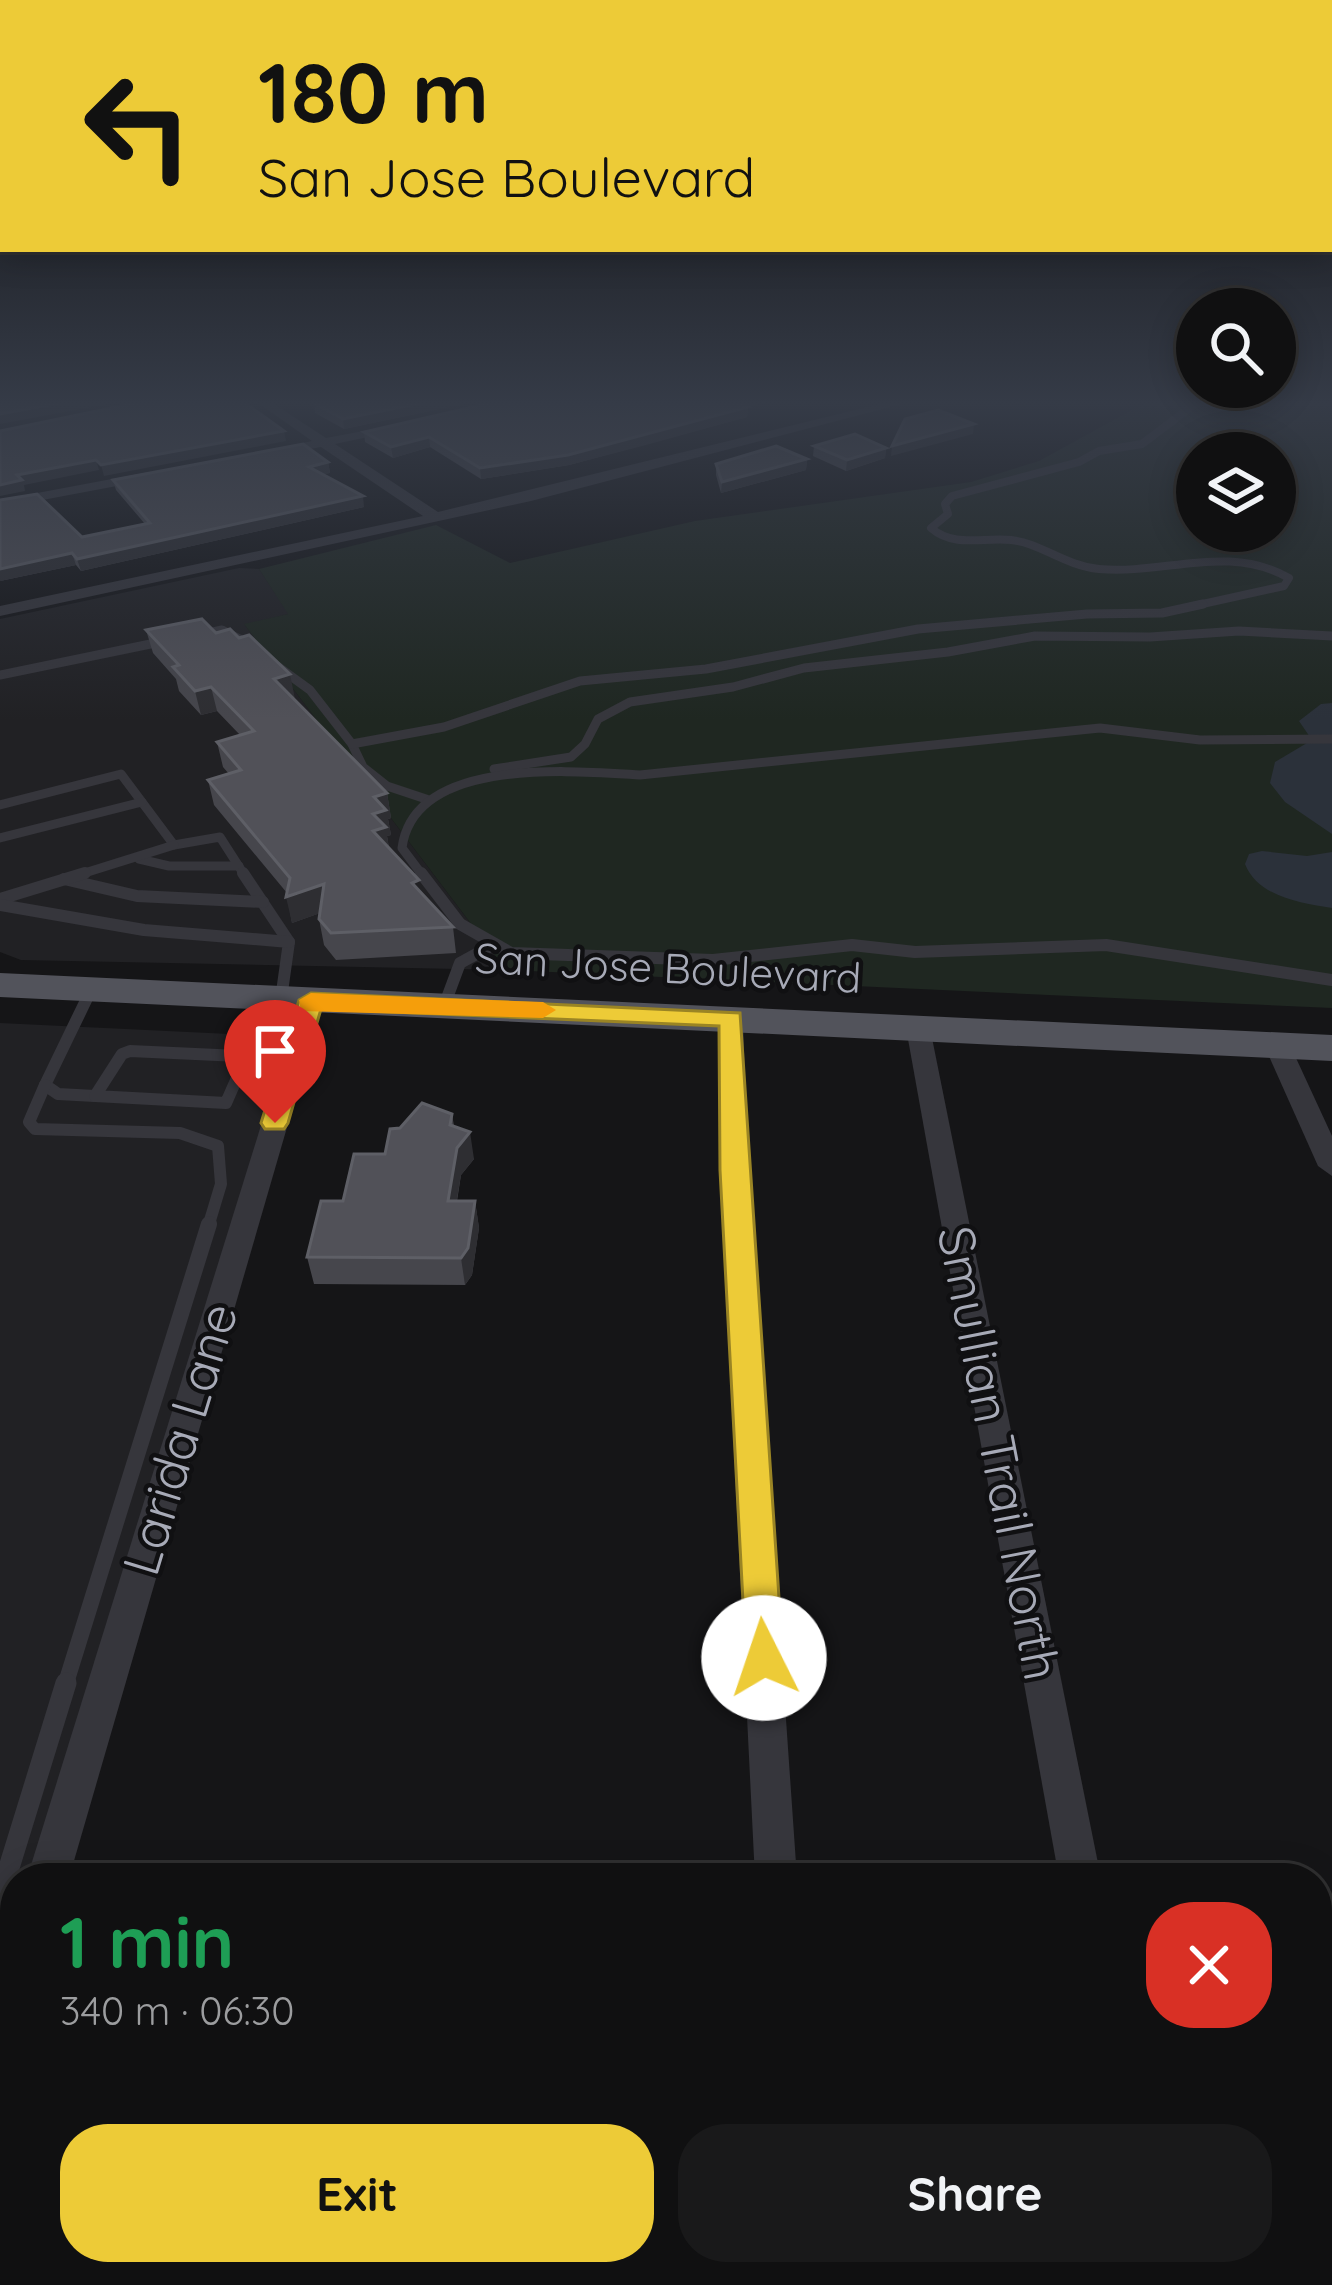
<!DOCTYPE html>
<meta charset="utf-8">
<style>
body{margin:0;font-family:Quicksand,sans-serif;background:#19191a;color:#f1f3f6;height:100vh;display:flex;flex-direction:column;font-size:45px;white-space:nowrap}
*{box-sizing:border-box;margin:0}
p{font-size:39px;color:#9c9d9f}
.icon{flex:none;width:66px;height:66px;fill:none;stroke:currentColor;stroke-width:2;stroke-linecap:round;stroke-linejoin:round}
.map{position:relative;flex:1;overflow:hidden}
.sheet{position:absolute;left:0px;top:1863px;width:1332px;height:423px;display:flex;flex-direction:column;background:#101011;border-radius:48px 48px 0 0;box-shadow:0 6px 30px #0003,0 0 0 3px #303031}
.sheet>*{flex:none}
.top-card{position:absolute;left:0px;top:0px;width:1332px;height:252px;box-shadow:0 6px 30px #0003,0 0 0 3px #303031;background:#edcb37;color:#111;overflow:hidden}
.controls{position:absolute;left:1176px;top:288px;display:grid;gap:24px}
.controls a{display:grid;place-items:center;width:120px;height:120px;border-radius:50%;background:#101011;box-shadow:0 6px 30px #0003,0 0 0 3px #303031;font-size:60px}
.pin{position:absolute;display:grid;place-items:center;width:102px;height:102px;color:#fff;margin:-123px -51px;border-radius:50% 50% 50% 0;rotate:-45deg;box-shadow:0 0 12px #0007}
.pin .icon{rotate:45deg}
.me{position:absolute;width:132px;margin:-66px;rotate:356deg;stroke-linejoin:round;filter:drop-shadow(0 0 9px #0008)}
.turn{display:flex;align-items:center;gap:42px;height:252px;padding:0 60px;font-size:54px}
.turn .icon{width:156px;height:156px;stroke-width:2.5}
.turn b{display:block;font-size:84px;line-height:102px}
.round{display:grid;place-items:center;flex:none;width:126px;height:126px;border-radius:48px;background:#19191a}
.headline{display:flex;align-items:center;justify-content:space-between;height:204px;padding:0 60px}
h1{font-size:72px;font-weight:800;line-height:90px;color:#1e9e55}
.cta{display:flex;gap:24px;margin-top:auto;padding:24px 60px}
.cta a{flex:1;height:138px;border-radius:48px;background:#edcb37;color:#111;font-size:48px;font-weight:800;line-height:138px;text-align:center}
.cta a+a{background:#19191a;color:#f1f3f6}
.map>svg:first-child{display:block}
.built{fill:#212124}
.green{fill:#1f2721;fill-rule:evenodd}
.water{fill:#2b313a}
.lines{fill:none;stroke-linecap:round;stroke-linejoin:round}
.lane-far4{stroke:#36363c;stroke-width:8}
.lane-far3{stroke:#36363c;stroke-width:9}
.lane-far2{stroke:#36363c;stroke-width:12}
.lane-far1{stroke:#36363c;stroke-width:16}
.lane{stroke:#36363c;stroke-width:21}
.street{fill:#36363c;fill-rule:evenodd}
.primary{fill:#52535b;fill-rule:evenodd}
.wall{fill:#46464c}
.shaded-wall{fill:#2e2e32}
.building{fill:#515158;stroke:#5e5f66;stroke-width:3}
.route{fill:#edcb37;stroke:#9a8424;stroke-width:3}
.slow{fill:#f59e0b}
.labels{text-anchor:middle;stroke-width:9;stroke-linejoin:round;paint-order:stroke}
.street-label{font-size:42px;fill:#a7aab7;stroke:#101012}
.near-street-label{font-size:51px;fill:#a7aab7;stroke:#101012}
</style>
<div class="map">
<svg width="1332" height="2285" viewBox="0 0 1332 2285">
<rect width="100%" height="100%" fill="#151517"/>
<g class="built">
<path d="M 239,568 L 259,569 L 289,614 L 245,625 L 506,970 L 21,960 L 0,952 L 0,619 Z"/>
<path d="M 0,1023 L 294,1037 L 31,1878 L 15,1878 L 15,1928 L 0,1976 Z"/>
</g>
<path class="green" d="M 1150,400 L 1332,400 L 1332,1008 L 506,970 L 244,624 L 288,614 L 259,569 L 436,525 L 510,563 L 695,521 L 971,482 L 1039,461 ZM 1197,453 L 1275,453 L 1275,531 L 1197,531 Z"/>
<g class="water">
<path d="M 1332,703 L 1332,834 L 1285,802 L 1270,783 L 1275,762 L 1312,740 L 1299,721 L 1321,704 Z"/>
<path d="M 1262,851 L 1307,856 L 1332,852 L 1332,908 C 1301,903 1258,897 1245,864 L 1249,854 Z"/>
</g>
<g class="lines">
<path class="lane-far4" d="M 1189,607 L 1284,586 L 1289,578 C 1228,543 1164,575 1099,569 C 1063,565 1041,543 1011,540 C 983,537 954,548 931,528 L 948,514 L 945,504 L 952,496 L 1079,462 L 1099,451 L 1142,444 L 1200,400"/>
<g class="lane-far3">
<path d="M 199,635 L 222,630 L 255,647"/>
<path d="M 277,666 L 310,690 L 352,744 L 363,767 L 387,786 L 429,800"/>
<path d="M 0,675 L 165,641"/>
<path d="M 352,744 L 444,727 L 580,681 L 706,669 L 918,629 L 1087,614 L 1162,613 L 1203,604"/>
<path d="M 494,769 L 571,757 L 585,744 L 598,719 L 630,702 L 733,687 L 804,668 L 948,652 L 1035,636 L 1150,637 L 1239,631 L 1332,636"/>
<path d="M 0,805 L 121,774 L 174,845 L 220,837 L 245,876"/>
<path d="M 0,838 L 142,802"/>
<path d="M 139,859 L 169,866 L 239,866"/>
<path d="M 75,876 L 174,845"/>
<path d="M 423,876 L 402,848 C 414,756 573,771 640,775 L 1100,728 L 1200,740 L 1332,739"/>
</g>
<g class="lane-far2">
<path d="M 243,873 L 289,942 L 281,999"/>
<path d="M 421,873 L 460,924 L 511,953 L 713,960 L 852,945 L 915,952 L 1106,945 L 1332,980"/>
<path d="M 64,879 L 137,896 L 263,902"/>
<path d="M 0,899 L 85,873"/>
<path d="M 0,905 L 144,930 L 289,942"/>
<path d="M 91,990 L 45,1085 L 58,1094 L 95,1096"/>
<path d="M 444,1006 L 460,963 L 491,946"/>
<path d="M 130,1051 L 239,1056 L 244,1062 L 226,1103 L 95,1096 L 122,1054 Z"/>
<path d="M 45,1085 L 29,1122 L 35,1129 L 180,1133 L 218,1146 L 221,1184 L 208,1227"/>
</g>
<path class="lane-far1" d="M 65,1686 L 209,1224"/>
<path class="lane" d="M 0,1897 L 66,1683"/>
<g class="street">
<path d="M 254,400 L 268,400 L 326,438 L 401,424 L 401,430 L 335,444 L 438,512 L 896,400 L 917,400 L 531,501 L 0,616 L 0,606 L 423,516 L 321,447 L 265,457 L 265,451 L 312,441 Z"/>
<path d="M 149,472 L 156,476 L 154,479 L 0,508 L 0,500 Z"/>
<path d="M 312,992 L 324,1000 L 69,1878 L 27,1878 L 300,1000 Z"/>
<path d="M 731,1011 L 743,1019 L 748,1170 L 797,1878 L 755,1878 L 720,1170 L 719,1019 Z"/>
<path d="M 918,1020 L 930,1028 L 1101,1878 L 1059,1878 L 906,1028 Z"/>
<path d="M 1277,1037 L 1290,1045 L 1332,1136 L 1332,1176 L 1318,1166 L 1264,1045 Z"/>
<path d="M 15,1965 L 15,2053 L 0,2059 L 0,1972 Z"/>
<rect x="767" y="2271" width="48" height="14"/>
<path d="M 1131,2271 L 1179,2271 L 1182,2285 L 1134,2285 Z"/>
</g>
<path class="primary" d="M 0,973 L 1332,1035 L 1332,1061 L 0,997 Z"/>
</g>
<g class="wall">
<path d="M 312,400 L 482,400 L 344,429 L 315,413 L 314,403 L 315,403 Z"/>
<path d="M 503,400 L 762,400 L 761,402 L 748,408 L 747,417 L 569,465 L 481,479 L 430,447 L 393,458 L 365,442 L 364,432 Z"/>
<path d="M 814,446 L 886,448 L 885,458 L 846,471 L 813,456 Z"/>
<path d="M 807,459 L 806,470 L 721,493 L 716,475 L 716,464 Z"/>
<path d="M 328,462 L 330,473 L 323,474 L 364,507 L 81,571 L 76,565 L 0,581 L 82,537 L 145,524 L 116,490 L 113,480 Z"/>
<path d="M 146,630 L 216,633 L 295,699 L 387,793 L 391,818 L 388,819 L 391,835 L 387,836 L 389,848 L 421,893 L 453,927 L 456,953 L 336,960 L 324,945 L 319,919 L 320,913 L 292,923 L 287,893 L 214,805 L 208,780 L 229,774 L 223,767 L 217,742 L 240,735 L 217,711 L 201,715 L 179,691 L 176,679 L 153,653 Z"/>
<path d="M 452,1114 L 454,1126 L 474,1159 L 461,1175 L 457,1201 L 475,1201 L 479,1228 L 472,1275 L 465,1285 L 314,1284 L 307,1257 L 343,1201 L 385,1154 L 400,1128 Z"/>
</g>
<g class="shaded-wall">
<path d="M 75,400 L 129,400 L 0,424 L 0,414 Z"/>
<path d="M 435,400 L 482,400 L 344,429 L 343,419 Z"/>
<path d="M 743,400 L 762,400 L 761,402 L 748,408 L 747,417 L 646,445 L 569,465 L 481,479 L 480,468 Z"/>
<path d="M 974,424 L 973,434 L 891,456 L 892,446 Z"/>
<path d="M 284,431 L 286,441 L 104,476 L 101,465 Z"/>
<path d="M 429,437 L 430,447 L 393,458 L 391,447 Z"/>
<path d="M 886,448 L 885,458 L 846,471 L 847,460 Z"/>
<path d="M 807,459 L 806,470 L 721,493 L 722,482 Z"/>
<path d="M 96,460 L 99,470 L 24,485 L 25,491 L 0,496 L 0,485 L 17,475 Z"/>
<path d="M 328,462 L 330,473 L 311,477 L 309,467 Z"/>
<path d="M 363,496 L 364,507 L 81,571 L 77,559 Z"/>
<path d="M 72,553 L 76,565 L 0,581 L 0,569 Z"/>
<path d="M 290,674 L 295,699 L 279,703 L 274,679 Z"/>
<path d="M 211,687 L 217,711 L 201,715 L 195,691 Z"/>
<path d="M 387,793 L 391,818 L 388,819 L 391,835 L 387,836 L 390,853 L 373,831 L 374,797 Z"/>
<path d="M 324,884 L 329,910 L 292,923 L 286,897 Z"/>
<path d="M 470,1132 L 474,1159 L 461,1175 L 452,1228 L 448,1201 L 457,1148 Z"/>
<path d="M 475,1201 L 479,1228 L 472,1275 L 465,1285 L 461,1258 Z"/>
</g>
<g class="building">
<path d="M 0,400 L 75,400 L 0,414 Z"/>
<path d="M 150,400 L 241,400 L 284,431 L 101,465 L 96,460 L 17,475 L 22,480 L 0,485 L 0,431 Z"/>
<path d="M 324,400 L 435,400 L 343,419 L 314,403 Z"/>
<path d="M 503,400 L 743,400 L 736,402 L 748,407 L 568,455 L 480,468 L 429,437 L 391,447 L 364,432 Z"/>
<path d="M 938,410 L 974,424 L 892,446 L 905,419 Z"/>
<path d="M 855,434 L 886,448 L 847,460 L 814,446 Z"/>
<path d="M 303,444 L 328,462 L 309,467 L 363,496 L 77,559 L 72,553 L 0,569 L 0,500 L 37,494 L 82,537 L 150,523 L 113,480 Z"/>
<path d="M 776,446 L 807,459 L 722,482 L 716,464 Z"/>
<path d="M 202,619 L 216,633 L 230,629 L 239,638 L 249,635 L 290,674 L 274,679 L 387,793 L 374,797 L 386,810 L 373,814 L 386,827 L 373,831 L 419,880 L 412,883 L 453,927 L 331,933 L 319,919 L 324,884 L 286,897 L 290,878 L 208,780 L 241,770 L 217,742 L 254,731 L 211,687 L 195,691 L 173,667 L 179,665 L 146,630 Z"/>
<path d="M 422,1103 L 452,1114 L 450,1125 L 470,1132 L 457,1148 L 448,1201 L 475,1201 L 468,1248 L 461,1258 L 307,1257 L 321,1201 L 343,1201 L 354,1154 L 385,1154 L 390,1129 L 400,1128 Z"/>
</g>
<linearGradient id="sky" x2="0" y2="1"><stop stop-color="#0c0c0d"/><stop offset="0.56" stop-color="#353b47"/><stop offset="1" stop-color="#353b47" stop-opacity="0"/></linearGradient>
<rect width="1332" height="720" fill="url(#sky)"/>
<path class="route" d="M 311,993 L 740,1013 L 783,1658 L 778,1671 L 764,1676 L 751,1671 L 746,1658 L 720,1170 L 719,1026 L 321,1009 L 288,1123 L 284,1129 L 265,1129 L 261,1123 L 299,1000 Z"/>
<path class="slow" d="M 311,993 L 543,1002 L 556,1010 L 543,1018 L 301,1011 L 299,1000 Z"/>
<g class="labels">
<g class="street-label">
<text transform="translate(668 968) rotate(3)" y="15">San Jose Boulevard</text>
</g>
<g class="near-street-label">
<text transform="translate(180 1439) rotate(-73)" y="18">Larida Lane</text>
<text transform="translate(999 1453) rotate(79)" y="18">Smullian Trail North</text>
</g>
</g>
</svg>
<div class="controls">
<a><svg class="icon" aria-label="search" viewBox="0 0 24 24"><circle cx="10" cy="10" r="6"/><path d="M15 15l6 6"/></svg></a>
<a><svg class="icon" aria-label="layers" viewBox="0 0 24 24"><path d="M12 4l9 5-9 5-9-5zM3 14l9 5 9-5"/></svg></a>
</div>
<div class="pin" style="left:275px;top:1123px;background:#d93025"><svg class="icon" aria-label="arrive" viewBox="0 0 24 24"><path d="M6 21V4h12l-3 4 3 4H6"/></svg></div>
<svg class="me" style="left:764px;top:1658px" viewBox="-20 -20 40 40"><circle r="19" fill="#fff"/><path d="M0-13L10 11 0 6-10 11z" fill="#edcb37"/></svg>
<div class="top-card">
<div class="turn"><svg class="icon" aria-label="left" viewBox="0 0 24 24"><path d="M17 20v-9H6M10 6l-5 5 5 5"/></svg><div><b>180 m</b>San Jose Boulevard</div></div>
</div>
<section class="sheet">
<div class="headline"><div><h1>1 min</h1><p>340 m · 06:30</p></div><a class="round" style="background:#d93025;color:#fff"><svg class="icon" aria-label="close" viewBox="0 0 24 24"><path d="M6 6l12 12M18 6L6 18"/></svg></a></div>
<div class="cta"><a>Exit</a><a>Share</a></div>
</section>
</div>
